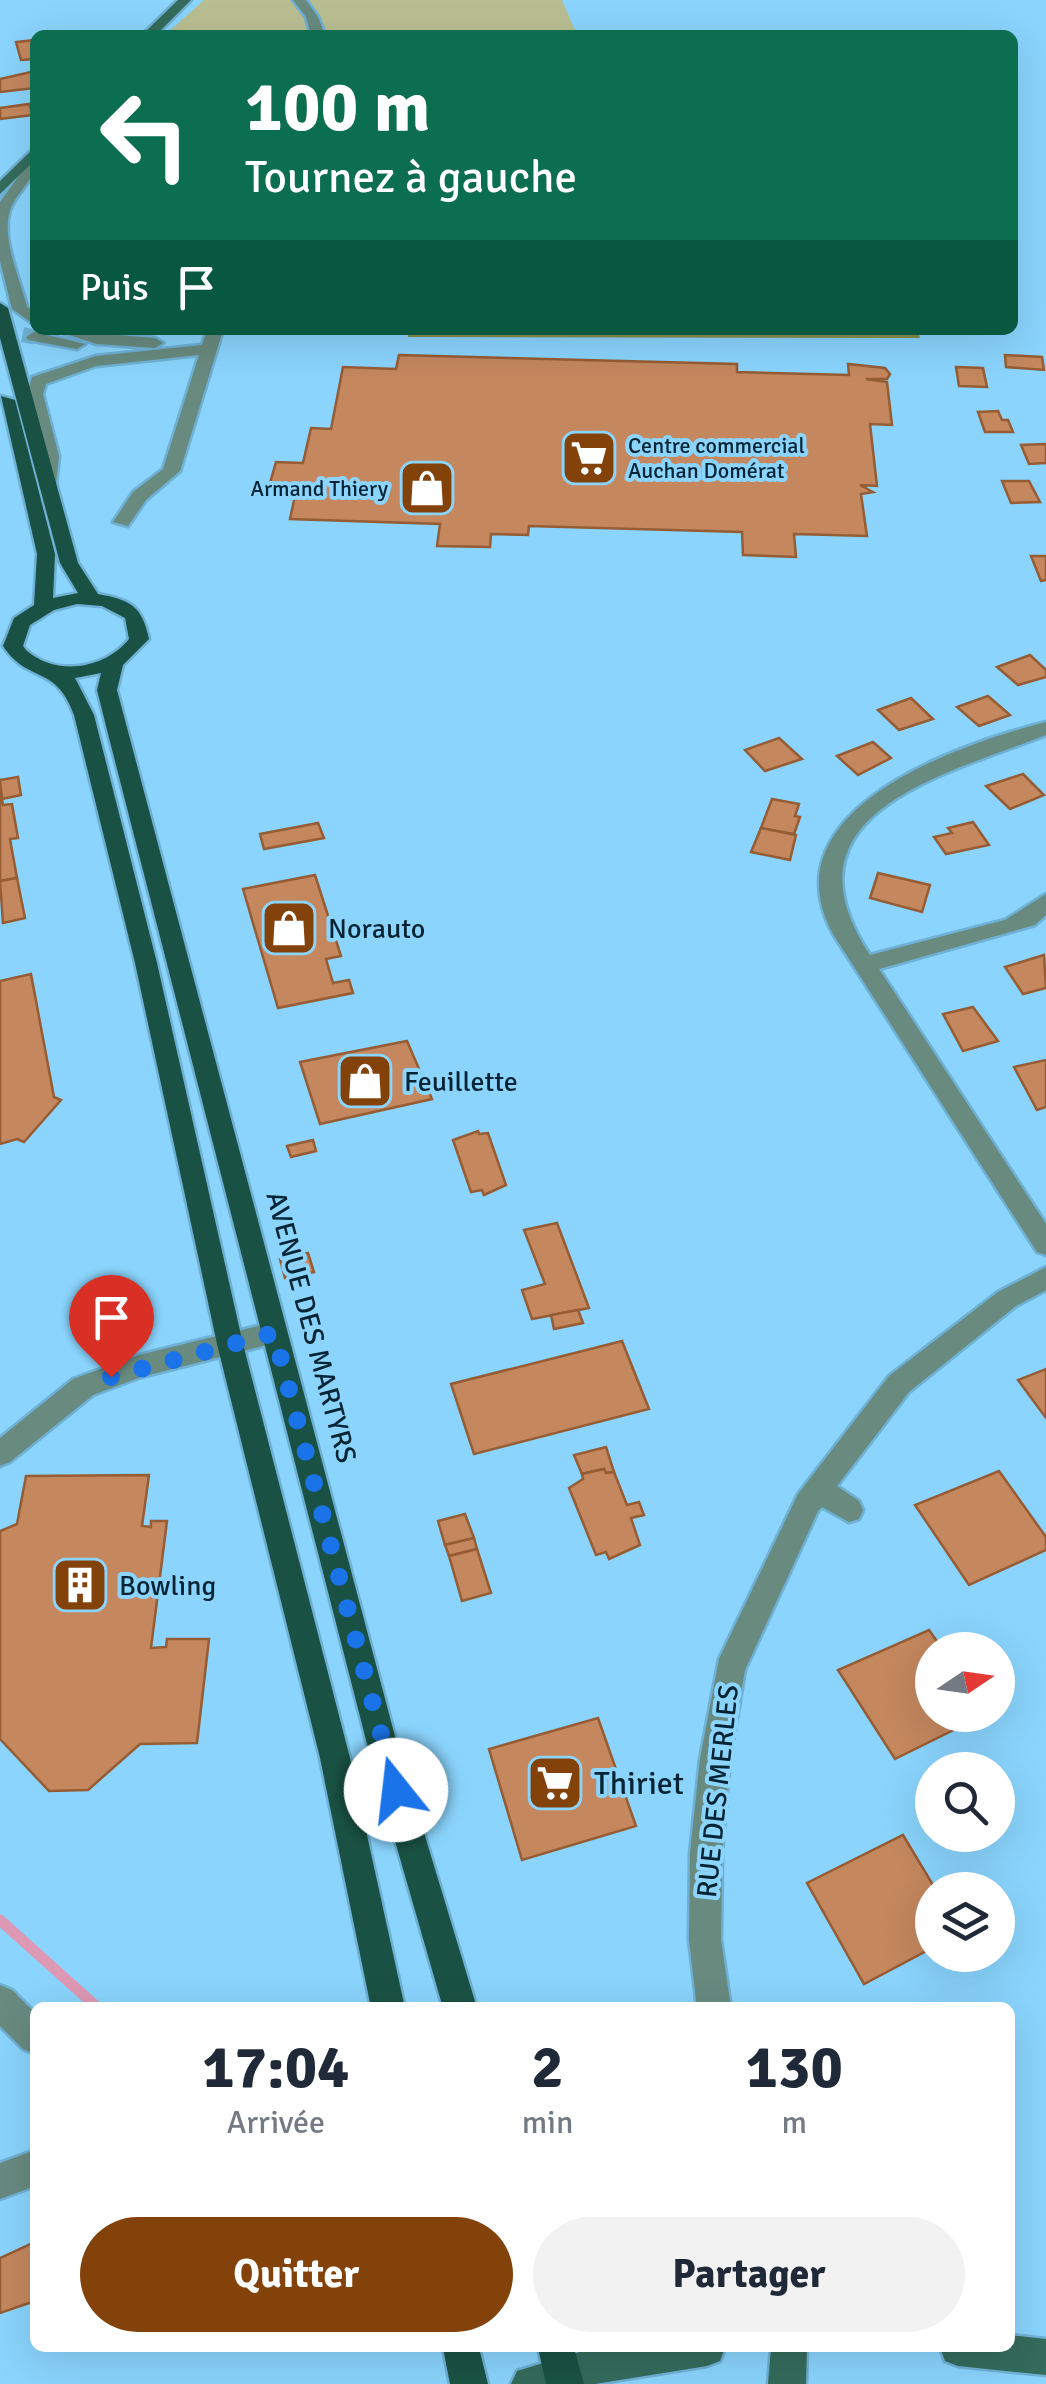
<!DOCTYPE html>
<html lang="fr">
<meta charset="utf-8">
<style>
body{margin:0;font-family:Signika,sans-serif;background:#f2f2f3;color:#1f2937;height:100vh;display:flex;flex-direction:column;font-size:38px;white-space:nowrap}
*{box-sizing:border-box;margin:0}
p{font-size:32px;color:#747a83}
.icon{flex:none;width:55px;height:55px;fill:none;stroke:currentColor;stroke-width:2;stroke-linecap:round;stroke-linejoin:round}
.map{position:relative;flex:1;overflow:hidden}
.side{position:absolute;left:30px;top:2002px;width:985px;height:350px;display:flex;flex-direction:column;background:#fff;border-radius:15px;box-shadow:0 10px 40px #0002}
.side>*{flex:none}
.banner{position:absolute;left:30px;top:30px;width:988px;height:305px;border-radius:15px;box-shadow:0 10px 40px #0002;background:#0b6e4f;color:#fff;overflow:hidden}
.needle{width:65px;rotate:77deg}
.buttons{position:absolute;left:915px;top:1632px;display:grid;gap:20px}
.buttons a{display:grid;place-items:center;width:100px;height:100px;border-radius:50%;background:#fff;box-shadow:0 10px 40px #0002;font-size:50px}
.pin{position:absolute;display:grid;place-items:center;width:85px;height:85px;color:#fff;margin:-102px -42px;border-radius:50% 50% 50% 0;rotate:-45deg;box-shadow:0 0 10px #0007}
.pin .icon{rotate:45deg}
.me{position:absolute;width:110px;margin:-55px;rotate:344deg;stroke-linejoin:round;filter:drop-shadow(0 0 8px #0008)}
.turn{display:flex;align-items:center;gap:35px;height:210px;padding:0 50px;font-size:45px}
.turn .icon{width:130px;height:130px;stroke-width:2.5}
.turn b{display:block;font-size:70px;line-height:85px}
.then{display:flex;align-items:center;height:95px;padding:0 50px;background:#0003;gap:20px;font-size:38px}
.eta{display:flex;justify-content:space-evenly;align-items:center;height:170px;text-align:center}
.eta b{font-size:60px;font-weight:700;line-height:70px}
.button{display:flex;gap:20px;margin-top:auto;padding:20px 50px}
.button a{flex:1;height:115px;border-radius:60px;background:#83420a;color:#fff;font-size:40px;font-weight:700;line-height:115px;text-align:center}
.button a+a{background:#f2f2f3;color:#1f2937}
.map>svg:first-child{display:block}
.green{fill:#b9be92}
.forest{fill:#868c4b}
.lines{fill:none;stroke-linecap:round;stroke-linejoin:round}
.stream{stroke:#dd98b3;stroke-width:11}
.building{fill:#c4875e;stroke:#965c34;stroke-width:2.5}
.street-tunnel{stroke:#6fb1d5;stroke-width:15;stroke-dasharray:15 8;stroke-linecap:butt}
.street-casing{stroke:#6fb1d5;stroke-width:5}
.secondary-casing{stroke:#6fb1d5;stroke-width:5}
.primary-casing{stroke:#6fb1d5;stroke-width:5}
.street{fill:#688a7f;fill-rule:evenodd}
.secondary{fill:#346b5c;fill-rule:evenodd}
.primary{fill:#195244;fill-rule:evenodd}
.route{stroke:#1a73e8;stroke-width:18;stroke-dasharray:0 32.4}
.labels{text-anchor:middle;stroke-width:8;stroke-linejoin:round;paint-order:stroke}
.far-poi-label{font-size:22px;fill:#042434;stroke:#8ad4fd;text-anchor:start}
.poi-label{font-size:28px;fill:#042434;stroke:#8ad4fd;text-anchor:start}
.street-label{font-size:28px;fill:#042434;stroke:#8ad4fd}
.near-poi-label{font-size:32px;fill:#042434;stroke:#8ad4fd;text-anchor:start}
</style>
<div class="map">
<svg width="1046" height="2384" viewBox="0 0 1046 2384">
<rect width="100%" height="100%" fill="#8ad4fd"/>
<path class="green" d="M 204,0 L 562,0 L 577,35 L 165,35 Z"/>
<path class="forest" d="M 408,330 L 918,330 L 920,338 L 408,337 Z"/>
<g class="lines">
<path class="stream" d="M 0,1920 L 98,2008"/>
</g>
<g class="building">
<path d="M 35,40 L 35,59 L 21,60 L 16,42 Z"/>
<path d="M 35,71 L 35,88 L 0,92 L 0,79 Z"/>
<path d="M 29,104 L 33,115 L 0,119 L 0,108 Z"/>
<path d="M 399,355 L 737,364 L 737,372 L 849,375 L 848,364 L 885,368 L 890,374 L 887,379 L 866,379 L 887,382 L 892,425 L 870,424 L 877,486 L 860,485 L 873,492 L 861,494 L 867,536 L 794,534 L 796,557 L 743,555 L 742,532 L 529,526 L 528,535 L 491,534 L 490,547 L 437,546 L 440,524 L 290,519 L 296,491 L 268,490 L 276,462 L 303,463 L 311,428 L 331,429 L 343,367 L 396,369 Z"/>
<path d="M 1005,355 L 1042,357 L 1044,370 L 1006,367 Z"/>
<path d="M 956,367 L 983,368 L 987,387 L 959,386 Z"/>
<path d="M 998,411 L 1002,420 L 1008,420 L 1013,432 L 985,432 L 978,412 Z"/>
<path d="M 1046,444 L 1046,463 L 1029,464 L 1021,445 Z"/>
<path d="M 1002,481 L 1029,481 L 1040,502 L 1011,503 Z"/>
<path d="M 1031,556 L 1046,556 L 1046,580 L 1041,581 Z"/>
<path d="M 1030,655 L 1046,670 L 1046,677 L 1018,685 L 997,667 Z"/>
<path d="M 988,696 L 1010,715 L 979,726 L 957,707 Z"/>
<path d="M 911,698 L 933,719 L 899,730 L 878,710 Z"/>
<path d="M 779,738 L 802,759 L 765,771 L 745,750 Z"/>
<path d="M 873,742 L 891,758 L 858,775 L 837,756 Z"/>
<path d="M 1023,774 L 1044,795 L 1010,809 L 986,786 Z"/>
<path d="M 18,777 L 21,795 L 2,799 L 0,780 Z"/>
<path d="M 0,788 L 3,805 L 12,804 L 18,838 L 10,839 L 17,878 L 0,881 Z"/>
<path d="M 772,799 L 799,804 L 795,816 L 800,817 L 794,834 L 761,828 Z"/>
<path d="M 973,822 L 989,845 L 946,854 L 934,837 L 952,833 L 948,828 Z"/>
<path d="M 318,823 L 324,838 L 264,849 L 260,834 Z"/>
<path d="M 761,828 L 796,835 L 790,860 L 751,852 Z"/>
<path d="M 878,873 L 930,885 L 922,912 L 870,898 Z"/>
<path d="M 315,875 L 341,956 L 326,959 L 333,983 L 349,980 L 353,993 L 278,1008 L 243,889 Z"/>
<path d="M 17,878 L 25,918 L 3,923 L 0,881 Z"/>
<path d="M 1044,955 L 1046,988 L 1023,994 L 1005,967 Z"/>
<path d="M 31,974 L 54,1097 L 61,1100 L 24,1142 L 17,1139 L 0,1144 L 0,981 Z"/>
<path d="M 973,1007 L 998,1041 L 963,1051 L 943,1014 Z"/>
<path d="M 407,1041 L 432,1099 L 320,1124 L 300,1062 Z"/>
<path d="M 1046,1060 L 1046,1107 L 1037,1110 L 1014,1067 Z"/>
<path d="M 478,1131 L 479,1134 L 488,1133 L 506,1185 L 484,1195 L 482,1190 L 471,1192 L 453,1140 Z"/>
<path d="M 313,1140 L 316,1151 L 291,1157 L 287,1146 Z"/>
<path d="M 557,1223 L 589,1308 L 532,1319 L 522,1290 L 545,1284 L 524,1230 Z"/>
<path d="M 308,1253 L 314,1272 L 285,1278 L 280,1259 Z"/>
<path d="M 578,1310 L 583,1323 L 554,1329 L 551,1315 Z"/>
<path d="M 622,1341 L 649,1409 L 474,1454 L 451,1384 Z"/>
<path d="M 1046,1369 L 1046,1418 L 1018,1380 Z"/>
<path d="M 606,1447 L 614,1472 L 606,1473 L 604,1469 L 582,1474 L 574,1455 Z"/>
<path d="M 604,1469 L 606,1473 L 614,1472 L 627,1505 L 639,1502 L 644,1515 L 631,1518 L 640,1545 L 609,1559 L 606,1552 L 596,1555 L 569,1488 L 583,1479 L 582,1474 Z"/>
<path d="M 999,1471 L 1046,1537 L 1046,1550 L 969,1585 L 915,1505 Z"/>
<path d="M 149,1475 L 142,1526 L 151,1527 L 151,1521 L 167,1521 L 151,1648 L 166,1647 L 167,1639 L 209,1639 L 197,1743 L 140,1744 L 88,1790 L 49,1791 L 0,1739 L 0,1531 L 17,1524 L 26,1476 Z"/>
<path d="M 465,1514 L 474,1538 L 445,1545 L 438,1521 Z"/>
<path d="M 474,1538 L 477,1549 L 449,1556 L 445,1545 Z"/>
<path d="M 477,1549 L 491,1593 L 462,1601 L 449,1556 Z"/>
<path d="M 929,1630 L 943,1650 L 932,1650 L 932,1715 L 984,1715 L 895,1759 L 838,1670 Z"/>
<path d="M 598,1718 L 636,1826 L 522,1860 L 489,1749 Z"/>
<path d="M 903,1835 L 936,1890 L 932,1948 L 864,1984 L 807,1883 Z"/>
<path d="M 35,2242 L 35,2301 L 0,2313 L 0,2258 Z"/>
</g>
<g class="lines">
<path class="street-tunnel" d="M 0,330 L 34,337"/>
<g class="street-casing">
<g id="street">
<path d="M 293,0 L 306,0 L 318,17 L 325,35 L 311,35 L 306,17 Z"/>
<path d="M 35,159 C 35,181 19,189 11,208 C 0,235 19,276 27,307 L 35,312 L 35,325 L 12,309 L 0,261 L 0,202 L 30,160 Z"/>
<path d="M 54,330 L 155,338 L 163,343 L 155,348 L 97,344 Z"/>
<path d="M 207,330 L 223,330 L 180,471 L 146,500 L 128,526 L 113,522 L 133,492 L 163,469 L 199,355 L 96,366 L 46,384 L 43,394 L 59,456 L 56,484 L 41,488 L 41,456 L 27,394 L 32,377 L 96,356 L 202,345 Z"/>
<path d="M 34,332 L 85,344 L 77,349 L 28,340 L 26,337 Z"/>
<path d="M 1046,722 L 1046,735 C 944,775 776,813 870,955 L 1005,920 L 1046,894 L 1046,915 L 1035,925 L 879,969 L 1046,1224 L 1046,1255 L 1037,1252 L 833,934 C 766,810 957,745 1046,722 Z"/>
<path d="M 1046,1267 L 1046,1290 L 1016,1306 L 909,1392 L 837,1486 L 859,1501 L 863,1510 L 859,1519 L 849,1522 L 822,1507 L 818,1511 L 745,1670 L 730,1759 L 722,1853 L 721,1940 L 731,2008 L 697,2008 L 689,1940 L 690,1853 L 700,1759 L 719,1659 L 798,1494 L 889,1376 L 998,1292 Z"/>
<path d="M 274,1322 L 283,1325 L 287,1333 L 283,1341 L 141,1377 L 93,1395 L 10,1462 L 0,1466 L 0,1438 L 73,1379 L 139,1355 Z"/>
<path d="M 0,1985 L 12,1990 L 35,2013 L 35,2054 L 23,2049 L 0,2026 Z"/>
<path d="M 35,2150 L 35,2186 L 0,2199 L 0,2163 Z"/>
</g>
</g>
<g class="secondary-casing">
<g id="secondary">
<path d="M 178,0 L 191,0 L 156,35 L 142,35 Z"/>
<path d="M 35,147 L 35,160 L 0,194 L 0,181 Z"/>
<path d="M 1010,2335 L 1046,2339 L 1046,2375 L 958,2366 L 945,2361 L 940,2348 L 1010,2348 Z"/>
<path d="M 593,2348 L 725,2348 L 720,2361 L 707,2366 L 595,2384 L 511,2384 L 517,2371 Z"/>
<path d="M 771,2348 L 807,2348 L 806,2384 L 768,2384 Z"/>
</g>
</g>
<g class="primary-casing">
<g id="primary">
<path d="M 0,303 L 8,308 L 78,563 L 98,594 C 131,600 142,606 149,639 L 123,665 L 117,690 L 396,1740 L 477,2008 L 443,2008 L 366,1740 L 107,730 L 97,690 L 101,673 L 75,678 L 94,715 L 157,963 L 243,1344 L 350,1758 L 405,2008 L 371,2008 L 320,1758 L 217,1344 L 135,963 L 74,715 C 56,664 28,684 3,646 L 14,618 L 34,605 L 37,554 L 1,396 L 15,400 L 55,554 L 53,598 L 78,593 L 60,563 L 0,338 ZM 77,604 L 102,606 L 125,618 L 129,639 C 105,669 56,677 26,650 L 23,646 L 30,625 L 54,610 Z"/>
<path d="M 443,2348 L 479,2348 L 488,2384 L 450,2384 Z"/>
<path d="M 538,2348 L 574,2348 L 584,2384 L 546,2384 Z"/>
</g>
</g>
<use href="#street" class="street"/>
<use href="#secondary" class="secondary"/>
<use href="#primary" class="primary"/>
</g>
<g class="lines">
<path class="route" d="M 111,1377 L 274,1333 L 396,1790"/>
</g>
<defs>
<g id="supermarket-square" transform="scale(2.875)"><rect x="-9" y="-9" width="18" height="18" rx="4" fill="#83420a" stroke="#8ad4fd"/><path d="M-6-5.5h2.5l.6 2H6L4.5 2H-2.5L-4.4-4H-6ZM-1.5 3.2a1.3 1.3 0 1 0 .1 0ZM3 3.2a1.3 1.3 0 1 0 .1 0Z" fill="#fff"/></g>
<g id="shop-square" transform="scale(2.875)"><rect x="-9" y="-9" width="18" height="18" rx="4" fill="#83420a" stroke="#8ad4fd"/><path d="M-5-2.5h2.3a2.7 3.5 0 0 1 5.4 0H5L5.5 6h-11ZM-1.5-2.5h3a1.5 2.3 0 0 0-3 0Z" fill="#fff"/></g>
<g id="building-square" transform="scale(2.875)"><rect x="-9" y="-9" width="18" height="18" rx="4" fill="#83420a" stroke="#8ad4fd"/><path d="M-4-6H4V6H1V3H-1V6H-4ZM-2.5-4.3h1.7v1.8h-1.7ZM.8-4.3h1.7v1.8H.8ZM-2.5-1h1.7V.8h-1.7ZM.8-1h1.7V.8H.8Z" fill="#fff"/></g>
</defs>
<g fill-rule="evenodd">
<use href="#supermarket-square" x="589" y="458"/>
<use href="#shop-square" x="427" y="488"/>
<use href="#shop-square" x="289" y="928"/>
<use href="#shop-square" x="365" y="1081"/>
<use href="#building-square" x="80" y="1585"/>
<use href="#supermarket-square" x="555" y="1783"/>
</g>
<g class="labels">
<g class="far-poi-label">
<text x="628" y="453">Centre commercial<tspan x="628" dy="25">Auchan Domérat</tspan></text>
<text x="388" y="496" text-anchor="end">Armand Thiery</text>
</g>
<g class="poi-label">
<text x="328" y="938">Norauto</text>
<text x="404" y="1091">Feuillette</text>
<text x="119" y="1595">Bowling</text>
</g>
<g class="street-label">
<text transform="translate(312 1327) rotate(75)" y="10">AVENUE DES MARTYRS</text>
<text transform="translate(717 1791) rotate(-84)" y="10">RUE DES MERLES</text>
</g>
<g class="near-poi-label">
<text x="594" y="1794">Thiriet</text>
</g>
</g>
</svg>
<div class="buttons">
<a><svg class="needle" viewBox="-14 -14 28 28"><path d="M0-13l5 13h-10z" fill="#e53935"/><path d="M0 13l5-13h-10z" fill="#747a83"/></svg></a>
<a><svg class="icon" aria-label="search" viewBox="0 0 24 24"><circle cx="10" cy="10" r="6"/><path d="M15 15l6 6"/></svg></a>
<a><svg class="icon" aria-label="layers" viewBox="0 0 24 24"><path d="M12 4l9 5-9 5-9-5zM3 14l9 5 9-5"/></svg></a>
</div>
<div class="pin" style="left:111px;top:1377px;background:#d93025"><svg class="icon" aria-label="arrive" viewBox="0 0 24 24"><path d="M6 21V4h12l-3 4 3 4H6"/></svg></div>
<svg class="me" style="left:396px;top:1790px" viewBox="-20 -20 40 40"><circle r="19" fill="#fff"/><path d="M0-13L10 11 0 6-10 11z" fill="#1a73e8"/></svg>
<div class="banner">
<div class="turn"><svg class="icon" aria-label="left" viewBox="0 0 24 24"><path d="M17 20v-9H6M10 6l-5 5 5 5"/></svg><div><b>100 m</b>Tournez à gauche</div></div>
<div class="then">Puis<svg class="icon" aria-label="arrive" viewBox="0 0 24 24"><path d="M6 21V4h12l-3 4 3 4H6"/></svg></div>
</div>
<section class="side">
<div class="eta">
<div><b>17:04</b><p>Arrivée</p></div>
<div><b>2</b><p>min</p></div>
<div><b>130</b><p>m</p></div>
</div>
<div class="button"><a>Quitter</a><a>Partager</a></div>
</section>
</div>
